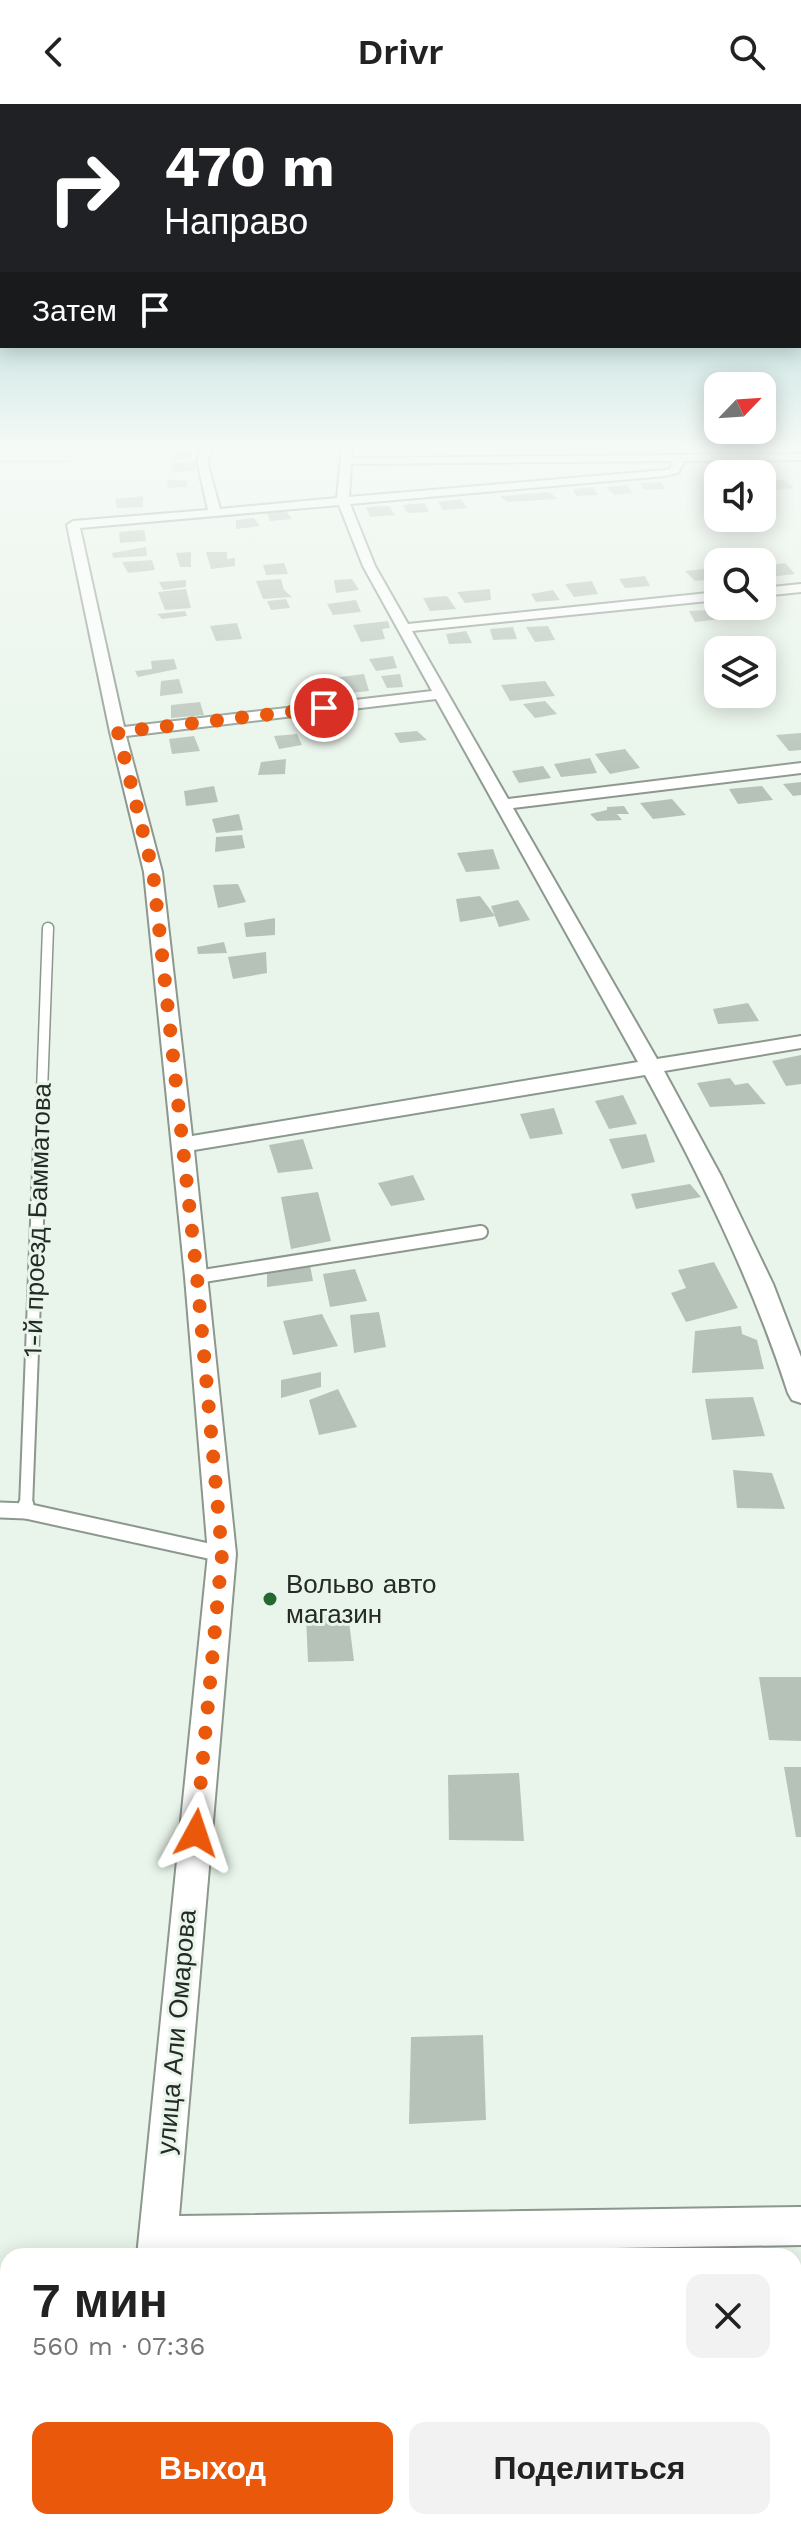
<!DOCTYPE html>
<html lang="ru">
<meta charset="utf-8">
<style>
body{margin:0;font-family:"Work Sans",sans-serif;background:#f2f2f2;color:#222;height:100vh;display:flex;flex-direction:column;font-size:30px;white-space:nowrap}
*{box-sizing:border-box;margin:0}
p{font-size:26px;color:#767676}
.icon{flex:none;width:44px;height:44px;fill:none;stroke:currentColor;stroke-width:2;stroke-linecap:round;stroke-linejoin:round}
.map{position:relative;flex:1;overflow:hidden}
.drawer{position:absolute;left:0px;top:2144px;width:802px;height:282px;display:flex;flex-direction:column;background:#fff;border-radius:24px 24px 0 0;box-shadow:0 4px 20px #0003}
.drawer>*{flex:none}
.guide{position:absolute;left:0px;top:0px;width:802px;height:244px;box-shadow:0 4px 20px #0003;background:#202124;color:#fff;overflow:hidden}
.needle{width:52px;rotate:65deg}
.controls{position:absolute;left:704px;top:268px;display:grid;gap:16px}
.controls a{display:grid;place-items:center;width:72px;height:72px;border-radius:16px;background:#fff;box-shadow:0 4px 20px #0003;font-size:40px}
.pin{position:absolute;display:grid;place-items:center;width:68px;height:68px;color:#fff;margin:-34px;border:4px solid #fff;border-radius:50%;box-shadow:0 2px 8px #0007}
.me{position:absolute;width:88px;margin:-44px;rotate:5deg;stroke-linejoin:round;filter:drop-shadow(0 0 6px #0008)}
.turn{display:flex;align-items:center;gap:28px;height:168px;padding:0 32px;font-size:36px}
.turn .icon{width:104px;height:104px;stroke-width:2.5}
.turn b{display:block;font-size:56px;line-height:68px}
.then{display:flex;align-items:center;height:76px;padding:0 32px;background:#0003;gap:16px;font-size:30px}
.round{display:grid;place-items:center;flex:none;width:84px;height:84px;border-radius:16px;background:#f2f2f2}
.overview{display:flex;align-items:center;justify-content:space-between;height:136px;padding:0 32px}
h1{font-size:48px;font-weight:600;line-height:60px}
.button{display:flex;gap:16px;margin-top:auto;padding:16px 32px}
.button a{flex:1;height:92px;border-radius:16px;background:#ea580c;color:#fff;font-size:32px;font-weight:600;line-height:92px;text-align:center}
.button a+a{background:#f2f2f2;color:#222}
header{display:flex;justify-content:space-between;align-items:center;height:104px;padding:0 32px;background:#fff;font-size:36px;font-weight:600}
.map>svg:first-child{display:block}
.building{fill:#b6c2b7}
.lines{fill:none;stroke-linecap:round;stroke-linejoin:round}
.service-far2-casing{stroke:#8c978d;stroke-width:13}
.service-far1-casing{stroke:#8c978d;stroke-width:16}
.service-casing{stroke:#8c978d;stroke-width:19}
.minor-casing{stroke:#8c978d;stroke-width:4}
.path{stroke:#a4aea5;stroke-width:2;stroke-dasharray:2 2;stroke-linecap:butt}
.service-far2{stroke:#fff;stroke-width:10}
.service-far1{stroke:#fff;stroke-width:12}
.service{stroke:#fff;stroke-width:15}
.minor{fill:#fff;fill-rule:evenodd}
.route{stroke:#ea580c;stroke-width:14;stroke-dasharray:0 25.2}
.poi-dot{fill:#246832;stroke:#e9f5ea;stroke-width:3}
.labels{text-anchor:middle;stroke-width:6;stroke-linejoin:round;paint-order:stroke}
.street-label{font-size:26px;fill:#252a26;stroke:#e9f5ea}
.poi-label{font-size:26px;fill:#252a26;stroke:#e9f5ea;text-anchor:start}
</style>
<header><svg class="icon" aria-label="back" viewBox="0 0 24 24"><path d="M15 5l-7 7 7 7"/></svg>Drivr<svg class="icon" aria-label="search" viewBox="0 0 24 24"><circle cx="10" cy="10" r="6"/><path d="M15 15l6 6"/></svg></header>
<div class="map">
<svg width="801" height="2425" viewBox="0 0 801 2425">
<rect width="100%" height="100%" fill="#e9f5ea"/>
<g class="building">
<path d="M 173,347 L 192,347 L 190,354 L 172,356 Z"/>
<path d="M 195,358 L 195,366 L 173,369 L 172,360 Z"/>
<path d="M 167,376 L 187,376 L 187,383 L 168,384 Z"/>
<path d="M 784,376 L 794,384 L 773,386 L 764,377 Z"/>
<path d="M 660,378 L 666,385 L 644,386 L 640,379 Z"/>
<path d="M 627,381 L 633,389 L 614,391 L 606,383 Z"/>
<path d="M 594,383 L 598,391 L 576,392 L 573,385 Z"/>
<path d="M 550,388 L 557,395 L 507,398 L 500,392 Z"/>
<path d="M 143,392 L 143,403 L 117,404 L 115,395 Z"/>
<path d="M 461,395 L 467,404 L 443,406 L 438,398 Z"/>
<path d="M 425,399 L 429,408 L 407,409 L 403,401 Z"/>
<path d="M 389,402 L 395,411 L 370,413 L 366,403 Z"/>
<path d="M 285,406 L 292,415 L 270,417 L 267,409 Z"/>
<path d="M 254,414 L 260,422 L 236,425 L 236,416 Z"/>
<path d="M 144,426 L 146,437 L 120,439 L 119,428 Z"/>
<path d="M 146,443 L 147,452 L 113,454 L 112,449 Z"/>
<path d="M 191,448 L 191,463 L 180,463 L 176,449 Z"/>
<path d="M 206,448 L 227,448 L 227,455 L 235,454 L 235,462 L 211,465 Z"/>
<path d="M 152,456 L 155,466 L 128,469 L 122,458 Z"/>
<path d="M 284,459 L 288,470 L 266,471 L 263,461 Z"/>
<path d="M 785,459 L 795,470 L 769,473 L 762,466 L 762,462 Z"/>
<path d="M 713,464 L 718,475 L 695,477 L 685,467 Z"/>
<path d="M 645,472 L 650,482 L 625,484 L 619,475 Z"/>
<path d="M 281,475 L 284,486 L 292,493 L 263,495 L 256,477 Z"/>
<path d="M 352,475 L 359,486 L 336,489 L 334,476 Z"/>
<path d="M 186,476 L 186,483 L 163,486 L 159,478 Z"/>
<path d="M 592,477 L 598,490 L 574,493 L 565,480 Z"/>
<path d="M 186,485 L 191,504 L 165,506 L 158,488 Z"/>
<path d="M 490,485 L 491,496 L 465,499 L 457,488 Z"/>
<path d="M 553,486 L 560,496 L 536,498 L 531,490 Z"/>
<path d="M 447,492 L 456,505 L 430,507 L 423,494 Z"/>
<path d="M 286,495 L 290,504 L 271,506 L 267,497 Z"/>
<path d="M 356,496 L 361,508 L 333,511 L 327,500 Z"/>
<path d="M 749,502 L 751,508 L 730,509 L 724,503 Z"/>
<path d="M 712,506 L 721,515 L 695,518 L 689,507 Z"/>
<path d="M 185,507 L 187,512 L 162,515 L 157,510 Z"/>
<path d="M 388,517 L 390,524 L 382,525 L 385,535 L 361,538 L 353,521 Z"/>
<path d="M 237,519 L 242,535 L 216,537 L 210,522 Z"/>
<path d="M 548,522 L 555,536 L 535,538 L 526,523 Z"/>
<path d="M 513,523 L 517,535 L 493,536 L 490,525 Z"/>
<path d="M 466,527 L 472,539 L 449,540 L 446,530 Z"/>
<path d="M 393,552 L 397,564 L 376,567 L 369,555 Z"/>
<path d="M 174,555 L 177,565 L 138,573 L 135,567 L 152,565 L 151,557 Z"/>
<path d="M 364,570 L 369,587 L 328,591 L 325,575 Z"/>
<path d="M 400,570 L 403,583 L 387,584 L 381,572 Z"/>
<path d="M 179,575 L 183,589 L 160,592 L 161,577 Z"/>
<path d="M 545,577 L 555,592 L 510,597 L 501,581 Z"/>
<path d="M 545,597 L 557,610 L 535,614 L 523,600 Z"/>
<path d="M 200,598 L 204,611 L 171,614 L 171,601 Z"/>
<path d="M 417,627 L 427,636 L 400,639 L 394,629 Z"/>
<path d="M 801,629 L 801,646 L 789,647 L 776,631 Z"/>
<path d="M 297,630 L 302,641 L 279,645 L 274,632 Z"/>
<path d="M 194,632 L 200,647 L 172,650 L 169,635 Z"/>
<path d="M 625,645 L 640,664 L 610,670 L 595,650 Z"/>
<path d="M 590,654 L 597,669 L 561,673 L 554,660 Z"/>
<path d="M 286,655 L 285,670 L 258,671 L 261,658 Z"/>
<path d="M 543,662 L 551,674 L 519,679 L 512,667 Z"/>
<path d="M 801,678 L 801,691 L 793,692 L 783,680 Z"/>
<path d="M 214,682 L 218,698 L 186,702 L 184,687 Z"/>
<path d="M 762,682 L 773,696 L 738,700 L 729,685 Z"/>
<path d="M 672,695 L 686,711 L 653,715 L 640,699 Z"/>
<path d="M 624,702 L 629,710 L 617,710 L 622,716 L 597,717 L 590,710 L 607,706 L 607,703 Z"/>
<path d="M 239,710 L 243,726 L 216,729 L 212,715 Z"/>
<path d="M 242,731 L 245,744 L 215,748 L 216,733 Z"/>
<path d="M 493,745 L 500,765 L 466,768 L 457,749 Z"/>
<path d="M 238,780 L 246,798 L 218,804 L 213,781 Z"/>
<path d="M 480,792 L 495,812 L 460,818 L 456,795 Z"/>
<path d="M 518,796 L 530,816 L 499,823 L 491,802 Z"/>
<path d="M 275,814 L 275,831 L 246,833 L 244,819 Z"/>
<path d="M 224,838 L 227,849 L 198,850 L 197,843 Z"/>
<path d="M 266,848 L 267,869 L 233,875 L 228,853 Z"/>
<path d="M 748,899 L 759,917 L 718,920 L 713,905 Z"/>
<path d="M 801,951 L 801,980 L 786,982 L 772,957 Z"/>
<path d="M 730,974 L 735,981 L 748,979 L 766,1000 L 710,1003 L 697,979 Z"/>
<path d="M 623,991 L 637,1020 L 609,1025 L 595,997 Z"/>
<path d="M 554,1004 L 563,1030 L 530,1035 L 520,1010 Z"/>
<path d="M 646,1030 L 655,1058 L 622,1065 L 609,1035 Z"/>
<path d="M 303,1035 L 313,1065 L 278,1069 L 269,1041 Z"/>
<path d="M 413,1071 L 425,1096 L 391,1102 L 378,1079 Z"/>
<path d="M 690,1080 L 701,1093 L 636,1105 L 631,1090 Z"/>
<path d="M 318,1088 L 331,1137 L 291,1145 L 281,1093 Z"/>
<path d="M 714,1158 L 738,1204 L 686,1218 L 671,1189 L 686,1184 L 678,1166 Z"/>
<path d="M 310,1161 L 313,1177 L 267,1183 L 267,1168 Z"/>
<path d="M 355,1165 L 367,1197 L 330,1203 L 323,1170 Z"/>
<path d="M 379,1208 L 386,1243 L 354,1249 L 350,1211 Z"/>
<path d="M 322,1210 L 338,1242 L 293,1251 L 283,1217 Z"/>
<path d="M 741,1222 L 742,1230 L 757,1236 L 764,1265 L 692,1269 L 695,1227 Z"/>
<path d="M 321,1268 L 321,1283 L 281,1294 L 281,1276 Z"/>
<path d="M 338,1285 L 357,1323 L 319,1331 L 309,1296 Z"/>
<path d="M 753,1293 L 765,1332 L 712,1336 L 705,1295 Z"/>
<path d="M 733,1366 L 772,1369 L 785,1405 L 737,1404 Z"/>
<path d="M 348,1510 L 354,1557 L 308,1558 L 306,1512 Z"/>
<path d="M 759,1573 L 801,1573 L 801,1637 L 769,1636 Z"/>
<path d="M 784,1663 L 801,1663 L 801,1733 L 796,1733 Z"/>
<path d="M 519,1669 L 524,1737 L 449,1736 L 448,1671 Z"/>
<path d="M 483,1931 L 486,2016 L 409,2020 L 411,1933 Z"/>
</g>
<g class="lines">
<g class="service-far2-casing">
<path id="service-far2" d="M 40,1042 L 48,824"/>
</g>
<g class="service-far1-casing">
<g id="service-far1">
<path d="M 197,1173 L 481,1128"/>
<path d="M 26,1403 L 40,1040"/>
</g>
</g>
<g class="service-casing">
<g id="service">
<path d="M 0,1406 L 26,1407 L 222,1450"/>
<path d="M 26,1407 L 26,1401"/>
</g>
</g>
<g class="minor-casing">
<g id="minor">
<path d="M 201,344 L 212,344 L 207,357 L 220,405 L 337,394 L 342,344 L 352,344 L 352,354 L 801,350 L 801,356 L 684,357 L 678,369 L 665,372 L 350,400 L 375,462 L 408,520 L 718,488 L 718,496 L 412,527 L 508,695 L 801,659 L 801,669 L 513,704 L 657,955 L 801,932 L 801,944 L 664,967 L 721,1072 L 773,1180 L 801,1253 L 801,1299 L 792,1296 L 788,1289 C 752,1177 701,1074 645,971 L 194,1046 L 236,1450 L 179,2112 L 801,2103 L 801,2141 L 137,2152 L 208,1450 L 185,1173 L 144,768 L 110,628 L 67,421 L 73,417 L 208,406 L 197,357 ZM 673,357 L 670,365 L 665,366 L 349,393 L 351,360 ZM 339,401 L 363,462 L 432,587 L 124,623 L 80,424 ZM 436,595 L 638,958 L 192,1032 L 162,768 L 126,632 Z"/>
<path d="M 801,480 L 801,488 L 762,492 L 762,484 Z"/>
<path d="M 123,2418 L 165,2418 L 164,2425 L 122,2425 Z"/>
</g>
</g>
<path class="path" d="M 0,358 L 71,358 L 73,344"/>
<use href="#service-far2" class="service-far2"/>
<use href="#service-far1" class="service-far1"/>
<use href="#service" class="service"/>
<use href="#minor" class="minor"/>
</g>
<linearGradient id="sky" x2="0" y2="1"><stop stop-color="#7cbbc0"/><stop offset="0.5" stop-color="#f5faf6"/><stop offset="1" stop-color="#f5faf6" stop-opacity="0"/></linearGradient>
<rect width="801" height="684" fill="url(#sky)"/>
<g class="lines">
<path class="route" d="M 196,1729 L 222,1450 L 197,1173 L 153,768 L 118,628 L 324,604"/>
</g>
<circle class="poi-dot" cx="270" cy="1495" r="8"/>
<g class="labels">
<g class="street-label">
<text transform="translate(37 1116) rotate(-88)" y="9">1-й проезд Бамматова</text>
<text transform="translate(176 1928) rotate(-85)" y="9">улица Али Омарова</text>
</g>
<g class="poi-label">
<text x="286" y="1489">Вольво авто<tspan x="286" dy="30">магазин</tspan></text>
</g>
</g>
</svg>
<div class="controls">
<a><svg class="needle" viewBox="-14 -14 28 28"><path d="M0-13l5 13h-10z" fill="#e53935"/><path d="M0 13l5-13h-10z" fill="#767676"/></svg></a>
<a><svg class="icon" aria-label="sound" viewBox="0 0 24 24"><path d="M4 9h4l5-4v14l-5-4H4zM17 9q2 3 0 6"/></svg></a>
<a><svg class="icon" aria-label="search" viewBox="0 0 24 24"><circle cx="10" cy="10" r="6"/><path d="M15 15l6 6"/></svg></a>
<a><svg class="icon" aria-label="layers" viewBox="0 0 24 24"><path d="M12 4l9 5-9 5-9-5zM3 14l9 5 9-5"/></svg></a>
</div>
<div class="pin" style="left:324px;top:604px;background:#d93025"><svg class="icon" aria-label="arrive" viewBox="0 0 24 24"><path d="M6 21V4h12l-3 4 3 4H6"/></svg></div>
<svg class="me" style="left:196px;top:1729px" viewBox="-20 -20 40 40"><path d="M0-17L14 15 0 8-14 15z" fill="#ea580c" stroke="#fff" stroke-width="4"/></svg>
<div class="guide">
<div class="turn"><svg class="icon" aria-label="right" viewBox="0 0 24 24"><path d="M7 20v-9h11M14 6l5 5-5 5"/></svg><div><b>470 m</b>Направо</div></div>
<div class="then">Затем<svg class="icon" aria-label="arrive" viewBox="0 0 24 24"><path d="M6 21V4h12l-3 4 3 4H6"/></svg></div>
</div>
<section class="drawer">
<div class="overview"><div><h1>7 мин</h1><p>560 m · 07:36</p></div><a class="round"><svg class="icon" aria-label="close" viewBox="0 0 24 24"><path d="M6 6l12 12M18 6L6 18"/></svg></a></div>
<div class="button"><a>Выход</a><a>Поделиться</a></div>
</section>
</div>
